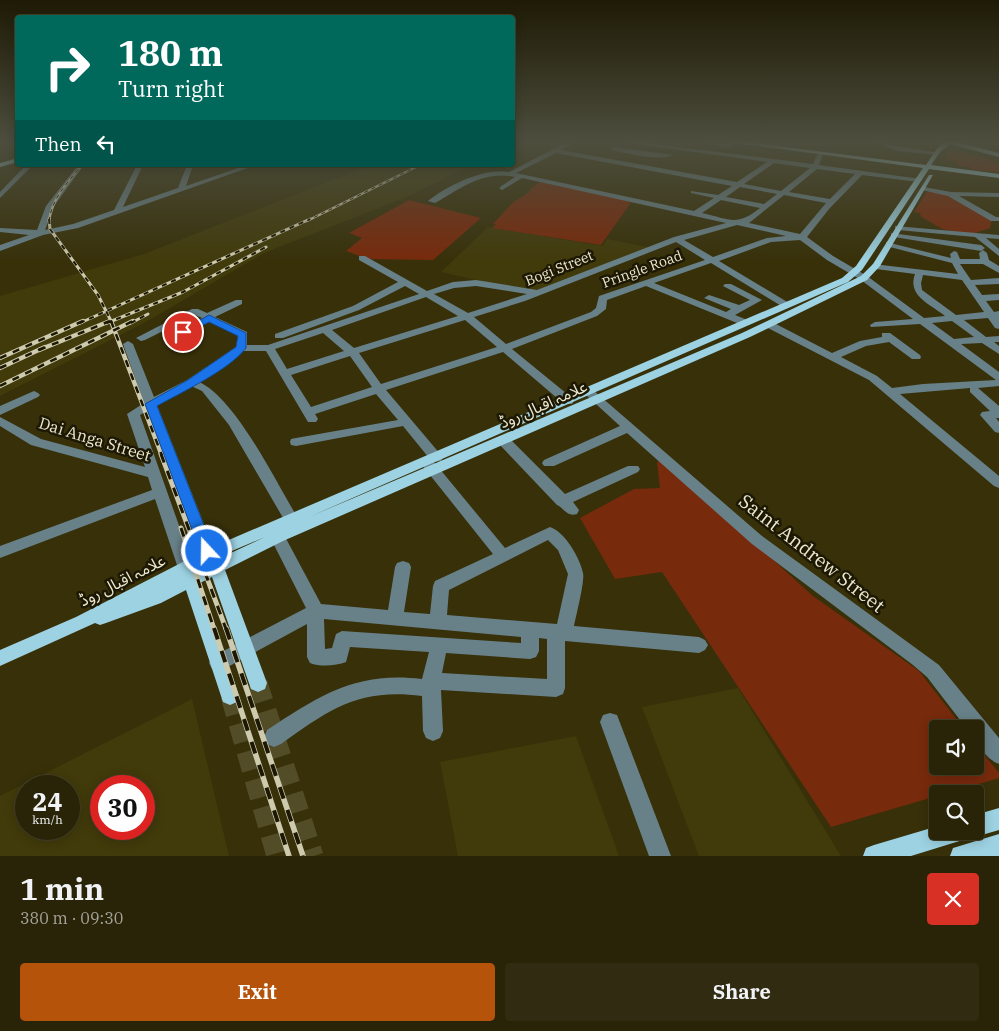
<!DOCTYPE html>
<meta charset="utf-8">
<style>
body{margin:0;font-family:"IBM Plex Serif","Noto Sans Arabic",serif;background:#312c11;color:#f1f3f6;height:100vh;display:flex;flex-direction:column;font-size:19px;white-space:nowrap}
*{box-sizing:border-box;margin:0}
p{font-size:16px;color:#a5a49b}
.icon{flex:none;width:28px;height:28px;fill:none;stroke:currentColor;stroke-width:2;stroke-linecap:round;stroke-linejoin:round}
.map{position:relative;height:856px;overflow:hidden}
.panel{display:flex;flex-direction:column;background:#292407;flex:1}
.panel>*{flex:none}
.top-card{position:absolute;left:15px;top:15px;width:500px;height:152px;border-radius:5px;box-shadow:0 2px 12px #0003,0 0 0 1px #454128;background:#00695c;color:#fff;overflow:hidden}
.tools{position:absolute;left:929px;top:720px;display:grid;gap:10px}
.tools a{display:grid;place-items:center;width:55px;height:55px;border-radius:5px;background:#292407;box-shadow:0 2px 12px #0003,0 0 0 1px #454128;font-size:25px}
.speed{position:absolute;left:15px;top:775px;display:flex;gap:10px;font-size:25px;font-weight:700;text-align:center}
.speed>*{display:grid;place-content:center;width:65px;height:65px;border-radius:50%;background:#292407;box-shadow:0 2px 12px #0003,0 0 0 1px #454128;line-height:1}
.speed small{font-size:12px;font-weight:400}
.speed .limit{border:8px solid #d22;background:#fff;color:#111}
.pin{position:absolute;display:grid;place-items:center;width:42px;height:42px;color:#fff;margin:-21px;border:2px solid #fff;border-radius:50%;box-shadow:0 1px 5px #0007}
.me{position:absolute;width:55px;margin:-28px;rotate:339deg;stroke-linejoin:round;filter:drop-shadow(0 0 4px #0008)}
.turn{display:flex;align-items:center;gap:18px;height:105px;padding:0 20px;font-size:22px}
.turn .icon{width:65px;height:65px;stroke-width:2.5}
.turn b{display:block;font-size:35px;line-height:42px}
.then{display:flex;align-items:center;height:48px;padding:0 20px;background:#0003;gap:10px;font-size:19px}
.round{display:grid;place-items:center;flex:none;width:52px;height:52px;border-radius:5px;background:#312c11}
.summary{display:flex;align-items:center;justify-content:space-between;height:85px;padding:0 20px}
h1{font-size:30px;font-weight:800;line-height:38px}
.cta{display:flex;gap:10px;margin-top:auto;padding:10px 20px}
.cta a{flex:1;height:58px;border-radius:5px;background:#b45309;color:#fff;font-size:20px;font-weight:800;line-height:58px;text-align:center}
.cta a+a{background:#312c11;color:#f1f3f6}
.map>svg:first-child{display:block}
.built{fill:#413a0b;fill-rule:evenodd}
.green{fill:#782a0c}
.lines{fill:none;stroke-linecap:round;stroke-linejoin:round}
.major-tunnel{stroke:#524c27;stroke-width:19;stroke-dasharray:19 10;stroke-linecap:butt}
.minor{fill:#688189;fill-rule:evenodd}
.major{fill:#9dd2e2;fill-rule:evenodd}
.rail-far4-casing{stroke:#cecaad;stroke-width:2.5}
.rail-far3-casing{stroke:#cecaad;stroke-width:3}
.rail-far2-casing{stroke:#cecaad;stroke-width:4.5}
.rail-far1-casing{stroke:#cecaad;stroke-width:5}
.rail-casing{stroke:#cecaad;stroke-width:5.5}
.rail-far4{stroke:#1c1804;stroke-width:1;stroke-dasharray:4;stroke-linecap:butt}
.rail-far3{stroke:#1c1804;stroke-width:2;stroke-dasharray:5;stroke-linecap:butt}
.rail-far2{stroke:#1c1804;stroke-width:2.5;stroke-dasharray:7;stroke-linecap:butt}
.rail-far1{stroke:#1c1804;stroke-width:3;stroke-dasharray:9;stroke-linecap:butt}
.rail{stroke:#1c1804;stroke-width:4;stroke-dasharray:12;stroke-linecap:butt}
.route{fill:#1a73e8;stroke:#114b97}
.labels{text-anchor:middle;stroke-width:5;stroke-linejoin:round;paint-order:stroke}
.far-street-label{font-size:14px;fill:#ece8ce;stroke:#1c1804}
.street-label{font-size:16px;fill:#ece8ce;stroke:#1c1804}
.near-street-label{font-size:19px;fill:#ece8ce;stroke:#1c1804}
</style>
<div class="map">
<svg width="999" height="856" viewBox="0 0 999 856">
<rect width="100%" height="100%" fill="#373009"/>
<g class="built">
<path d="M 371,165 L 472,165 L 409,196 L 264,253 L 144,323 L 0,396 L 0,296 L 144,254 Z"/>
<path d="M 488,227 L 603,246 L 607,239 L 648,247 L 532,293 L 441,272 Z"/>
<path d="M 738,688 L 841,856 L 699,856 L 642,707 Z"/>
<path d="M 192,699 L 229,856 L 0,856 L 0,796 ZM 26,786 L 69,786 L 69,829 L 26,829 ZM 144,786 L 144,829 L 101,829 L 101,786 Z"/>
<path d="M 576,736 L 619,856 L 458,856 L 440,762 Z"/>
</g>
<g class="green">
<path d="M 950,150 C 967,153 984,157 999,164 L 999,172 L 974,170 L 970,167 L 958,166 L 958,163 L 945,158 Z"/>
<path d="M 540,182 L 632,201 L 601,245 L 492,228 L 496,224 L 493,224 L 512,203 L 531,191 L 529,190 Z"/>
<path d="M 928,190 L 945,194 L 992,219 L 990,228 L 972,234 L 955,232 L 942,229 L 920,216 L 921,213 L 914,212 Z"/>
<path d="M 409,200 L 481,218 L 433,260 L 368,259 L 346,251 L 362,238 L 349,233 Z"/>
<path d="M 662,459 L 813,596 L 919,671 L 964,729 L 938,729 L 938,766 L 975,766 L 975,743 L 999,773 L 999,778 L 945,794 L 938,794 L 937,796 L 831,827 L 662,572 L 615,579 L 580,518 L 634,489 L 660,488 L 657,462 Z"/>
</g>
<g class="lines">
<g class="major-tunnel">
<path d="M 258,683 L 314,856"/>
<path d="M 230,696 L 276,856"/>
</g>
<g class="minor">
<path d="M 567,142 L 575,142 L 561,150 L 737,182 L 767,162 L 620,142 L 638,142 L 813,164 L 817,155 L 820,153 L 823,155 L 819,165 L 921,179 L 922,180 L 919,182 L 862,175 L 829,209 L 807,237 L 833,256 L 867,276 L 924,318 L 945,316 C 930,304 907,296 915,274 L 876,269 L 872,266 L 873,264 L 958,274 L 952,263 L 886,246 L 886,242 L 951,258 L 950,254 L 954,251 L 957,252 L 960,259 L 980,259 L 979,253 L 983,250 L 987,253 L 989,260 L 999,266 L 999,273 L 983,264 L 960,264 L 971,280 L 999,278 L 999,284 L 975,285 L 982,295 L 999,294 L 999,300 L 986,301 L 994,312 L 999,311 L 999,329 L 995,328 L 988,318 L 964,320 L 986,337 L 999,336 L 999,342 L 994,342 L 999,346 L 999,354 L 982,343 L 961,344 L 999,372 L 999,386 L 978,388 L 999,406 L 999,418 L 996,418 L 999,422 L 999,433 L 995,432 L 980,415 L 982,412 L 990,411 L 970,392 L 970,388 L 900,394 L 999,476 L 999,488 L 994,486 L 869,380 L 766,327 L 766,323 L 774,323 L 832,353 L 860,341 L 882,337 L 882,333 L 890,333 L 920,355 L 921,357 L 920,359 L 912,359 L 889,342 L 866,346 L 841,357 L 877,376 L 892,388 L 923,384 L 996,380 L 920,324 L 871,327 L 870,325 L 875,322 L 913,319 L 861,280 L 827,260 L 800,240 L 771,242 L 719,261 L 789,303 L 789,307 L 783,307 L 711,263 L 654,283 L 726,312 L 731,309 L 704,298 L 709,295 L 739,305 L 750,300 L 723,286 L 725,284 L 731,284 L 762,300 L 735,315 L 750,321 L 750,325 L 742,325 L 646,286 L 607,300 L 606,309 L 597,316 L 512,349 L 572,398 L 574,401 L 572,404 L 564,404 L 503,352 L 386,390 L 441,455 L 443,458 L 441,461 L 434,462 L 505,548 L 550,527 C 565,532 580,558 583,573 C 585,581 576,616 574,626 L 699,637 L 705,640 L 708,645 L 705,650 L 699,653 L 565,641 L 565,688 L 563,694 L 556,697 L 441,690 L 443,731 L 440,738 L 433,741 L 426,738 L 423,731 L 422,696 C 359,688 330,709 281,744 L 274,747 L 267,744 L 264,737 L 267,730 C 320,695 357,671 422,679 L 429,652 L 350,647 L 346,662 C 336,666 320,667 310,663 L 307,657 L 307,624 L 224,669 L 218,671 L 212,669 L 209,663 L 212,657 L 306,608 L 270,537 L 273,533 L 278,531 L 283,533 L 321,604 L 388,610 L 395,567 L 397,563 L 403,561 L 409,563 L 411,567 L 404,612 L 430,614 L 433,586 L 435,581 L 493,554 L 422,465 L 420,462 L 422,459 L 429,458 L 403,426 L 296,446 L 291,445 L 290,442 L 291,439 L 296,438 L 398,420 L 376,394 L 315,414 L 318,419 L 316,422 L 308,422 L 266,351 L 243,351 L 199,382 C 235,398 275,480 296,515 L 298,519 L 296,523 L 291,524 L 286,523 L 229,425 L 202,391 L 191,386 L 157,405 L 213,547 L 219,554 L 216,558 C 209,561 203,558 199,551 L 147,411 L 140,415 L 194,568 L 192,572 L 186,574 L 180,572 L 178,568 L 155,499 L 0,558 L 0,546 L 152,490 L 148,477 L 31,445 L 0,426 L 0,417 L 41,439 L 145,467 L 127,414 L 144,403 L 123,344 L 128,341 L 133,344 L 154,397 L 187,380 L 236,347 L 238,335 L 209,322 L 187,334 L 179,334 L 179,330 L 202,318 L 195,315 L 145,340 L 141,341 L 136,338 L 192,309 L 198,309 L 207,313 L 236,300 L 242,300 L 242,304 L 215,317 L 247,332 L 247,345 L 268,345 L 419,294 L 405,286 L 359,310 L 283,338 L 275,338 L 275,334 L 353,306 L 398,282 L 359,260 L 359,256 L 365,256 L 427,291 L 453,282 L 476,280 L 537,290 L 674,237 L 726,223 L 522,178 L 502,190 L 500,189 L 500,187 L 515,177 C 484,170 461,188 435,203 L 428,201 C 446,186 485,167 509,172 ZM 556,153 L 732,186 L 718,195 L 691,191 L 691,193 L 714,198 L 694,211 L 516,173 ZM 774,163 L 810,168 L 781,191 L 744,184 ZM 817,169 L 855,174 L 830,199 L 789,192 ZM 740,187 L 777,194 L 764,204 L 726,197 ZM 784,195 L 826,203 L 800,234 L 749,223 ZM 721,200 L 760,208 C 736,227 730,219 702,213 ZM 737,225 L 786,236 L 767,238 L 713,257 L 684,240 ZM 676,242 L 705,260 L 599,296 L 596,308 L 591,312 L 506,344 L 474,317 L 525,301 ZM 923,275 L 962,280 L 984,312 L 956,315 L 922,290 L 921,283 ZM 476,286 L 527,294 L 468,313 L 434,294 L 454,288 ZM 426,297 L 458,316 L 354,348 L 332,330 ZM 465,320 L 497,347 L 381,384 L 359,353 ZM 952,321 L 974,337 L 954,339 L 932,323 ZM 323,333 L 344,351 L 287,369 L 275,349 ZM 350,356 L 372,387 L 311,407 L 291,375 ZM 548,540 L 558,550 L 568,574 L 557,624 L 447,615 L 449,590 ZM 324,619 L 521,637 L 521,643 L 342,631 L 336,634 L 332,648 L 325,649 ZM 539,638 L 547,639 L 547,679 L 442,673 L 446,653 L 530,659 L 536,657 L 539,651 Z"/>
<path d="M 701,142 L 728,144 L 731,142 L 734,144 L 729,148 Z"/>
<path d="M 875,142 L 940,153 L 937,155 L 897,151 Z"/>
<path d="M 15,146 L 18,146 L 18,150 L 12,148 Z"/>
<path d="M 613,147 L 673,155 C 661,162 625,153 611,150 Z"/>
<path d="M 26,165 L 33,165 L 0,198 L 0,192 Z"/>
<path d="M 78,165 L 84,165 L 54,206 L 45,230 L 73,224 L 114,210 L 137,165 L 143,165 L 123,207 L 178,188 L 187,165 L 193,165 L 186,186 L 247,165 L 256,165 L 78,228 L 43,235 L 0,251 L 0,245 L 29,235 L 0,232 L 0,228 L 37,230 L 46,206 Z"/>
<path d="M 924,187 L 951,192 L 999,193 L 999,197 L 959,196 L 996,217 L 999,217 L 999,221 L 991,221 L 948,196 L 922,190 L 922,188 Z"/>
<path d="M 895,226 L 999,235 L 999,239 L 986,238 L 999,249 L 999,256 L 975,237 L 898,230 L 895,230 Z"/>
<path d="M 891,233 L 981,245 L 985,248 L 981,251 L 894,237 L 891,237 Z"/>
<path d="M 589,388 L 593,390 L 762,536 L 939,665 L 999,738 L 999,764 C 986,759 975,743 975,729 L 967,729 L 927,677 L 913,665 L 752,544 L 627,433 L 554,466 L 544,466 L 542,463 L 544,460 L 620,426 L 585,394 L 583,392 L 585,390 Z"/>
<path d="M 34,391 L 38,393 L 40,395 L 38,397 L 0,415 L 0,406 Z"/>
<path d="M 504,437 L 509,438 L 565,494 L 628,466 L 638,466 L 640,469 L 638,472 L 573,502 L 579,510 L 577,514 C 567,517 565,509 557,505 L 499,444 L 498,441 L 499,438 Z"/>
<path d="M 610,713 L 617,715 L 671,856 L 649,856 L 600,722 L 603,715 Z"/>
</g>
<g class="major">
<path d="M 728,142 L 746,142 L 926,165 L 936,150 L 944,142 L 957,142 L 999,153 L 999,157 L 950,144 L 940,152 L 931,165 L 999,174 L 999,178 L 929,169 L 862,270 L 848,282 L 309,517 L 742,333 L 861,276 L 873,264 L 929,175 L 933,175 L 880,266 L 867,280 L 750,337 L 283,541 L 225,570 L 267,683 L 265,689 L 258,692 L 251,689 L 212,577 L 200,583 L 239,696 L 237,702 L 230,705 L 223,702 L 186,590 L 161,603 L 106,623 L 100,625 L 95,623 L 0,666 L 0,650 L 76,617 L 210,548 L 842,278 L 856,266 L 923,168 ZM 265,537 L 220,558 L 220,556 ZM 207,563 L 207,565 L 194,570 Z"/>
<path d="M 18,158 L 18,162 L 0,167 L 0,163 Z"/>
<path d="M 999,808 L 999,830 L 975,837 L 968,834 L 966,839 L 911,856 L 863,856 L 866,848 L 874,845 L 938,826 L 938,831 L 975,831 L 975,815 Z"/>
<path d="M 999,834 L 999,856 L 950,856 L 953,848 Z"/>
</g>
<g class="rail-far4-casing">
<g id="rail-far4">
<path d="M 49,221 C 52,198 68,182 82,165"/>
<path d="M 307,221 L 420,165"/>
</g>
</g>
<g class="rail-far3-casing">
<g id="rail-far3">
<path d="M 49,219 L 50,229 L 98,295 L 112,323"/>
<path d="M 80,323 L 310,219"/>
<path d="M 107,323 L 183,292 L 266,247"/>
<path d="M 131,323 L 148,314"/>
</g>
</g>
<g class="rail-far2-casing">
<g id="rail-far2">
<path d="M 111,321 L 162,456"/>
<path d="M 39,350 L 110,321"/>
<path d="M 0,358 L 83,321"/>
<path d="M 0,368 L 45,347"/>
<path d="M 0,386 L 133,321"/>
</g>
</g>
<g class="rail-far1-casing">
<g id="rail-far1">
<path d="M 161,454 L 226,629"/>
<path d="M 181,528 L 214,629"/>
</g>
</g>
<g class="rail-casing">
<g id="rail">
<path d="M 214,628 L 289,856"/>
<path d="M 226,628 L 303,856"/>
</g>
</g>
<use href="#rail-far4" class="rail-far4"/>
<use href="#rail-far3" class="rail-far3"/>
<use href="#rail-far2" class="rail-far2"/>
<use href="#rail-far1" class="rail-far1"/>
<use href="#rail" class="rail"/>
</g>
<linearGradient id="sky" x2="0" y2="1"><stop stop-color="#1e1a05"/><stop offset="0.54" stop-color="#4d4e3e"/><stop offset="1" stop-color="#4d4e3e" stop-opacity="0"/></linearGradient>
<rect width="999" height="262" fill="url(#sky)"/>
<path class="route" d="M 209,315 L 246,333 L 246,348 C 229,370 182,392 157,406 L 214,551 L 212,555 L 202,555 L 200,551 L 145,404 L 188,380 L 236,347 L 238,336 L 209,322 L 187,334 L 179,332 Z"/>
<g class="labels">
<g class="far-street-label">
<text transform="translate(559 268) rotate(-22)" y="5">Bogi Street</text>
<text transform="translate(642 269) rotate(-20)" y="5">Pringle Road</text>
</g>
<g class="street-label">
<text transform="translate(543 404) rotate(-24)" y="6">علامہ اقبال روڈ</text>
<text transform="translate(95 439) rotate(17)" y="6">Dai Anga Street</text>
<text transform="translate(122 580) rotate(-27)" y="6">علامہ اقبال روڈ</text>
</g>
<g class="near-street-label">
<text transform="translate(812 553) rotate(38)" y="7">Saint Andrew Street</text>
</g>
</g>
</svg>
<div class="tools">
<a><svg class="icon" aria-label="sound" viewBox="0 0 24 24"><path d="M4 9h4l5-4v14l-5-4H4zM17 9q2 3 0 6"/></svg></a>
<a><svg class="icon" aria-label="search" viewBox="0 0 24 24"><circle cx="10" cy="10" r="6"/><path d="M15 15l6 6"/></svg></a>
</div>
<div class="speed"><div>24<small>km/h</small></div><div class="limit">30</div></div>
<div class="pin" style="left:183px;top:332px;background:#d93025"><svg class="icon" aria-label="arrive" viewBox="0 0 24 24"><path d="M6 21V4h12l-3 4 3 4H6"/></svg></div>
<svg class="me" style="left:207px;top:551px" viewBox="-20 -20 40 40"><circle r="17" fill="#1a73e8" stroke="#fff" stroke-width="3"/><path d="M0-11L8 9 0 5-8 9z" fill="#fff"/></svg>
<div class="top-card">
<div class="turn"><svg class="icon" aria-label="right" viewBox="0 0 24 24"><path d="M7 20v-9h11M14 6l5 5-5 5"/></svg><div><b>180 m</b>Turn right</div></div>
<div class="then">Then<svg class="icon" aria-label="left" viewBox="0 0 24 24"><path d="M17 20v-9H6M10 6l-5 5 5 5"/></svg></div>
</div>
</div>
<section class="panel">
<div class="summary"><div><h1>1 min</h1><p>380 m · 09:30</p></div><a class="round" style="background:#d93025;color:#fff"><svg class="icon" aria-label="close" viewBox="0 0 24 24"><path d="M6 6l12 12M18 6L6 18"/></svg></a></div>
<div class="cta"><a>Exit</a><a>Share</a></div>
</section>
